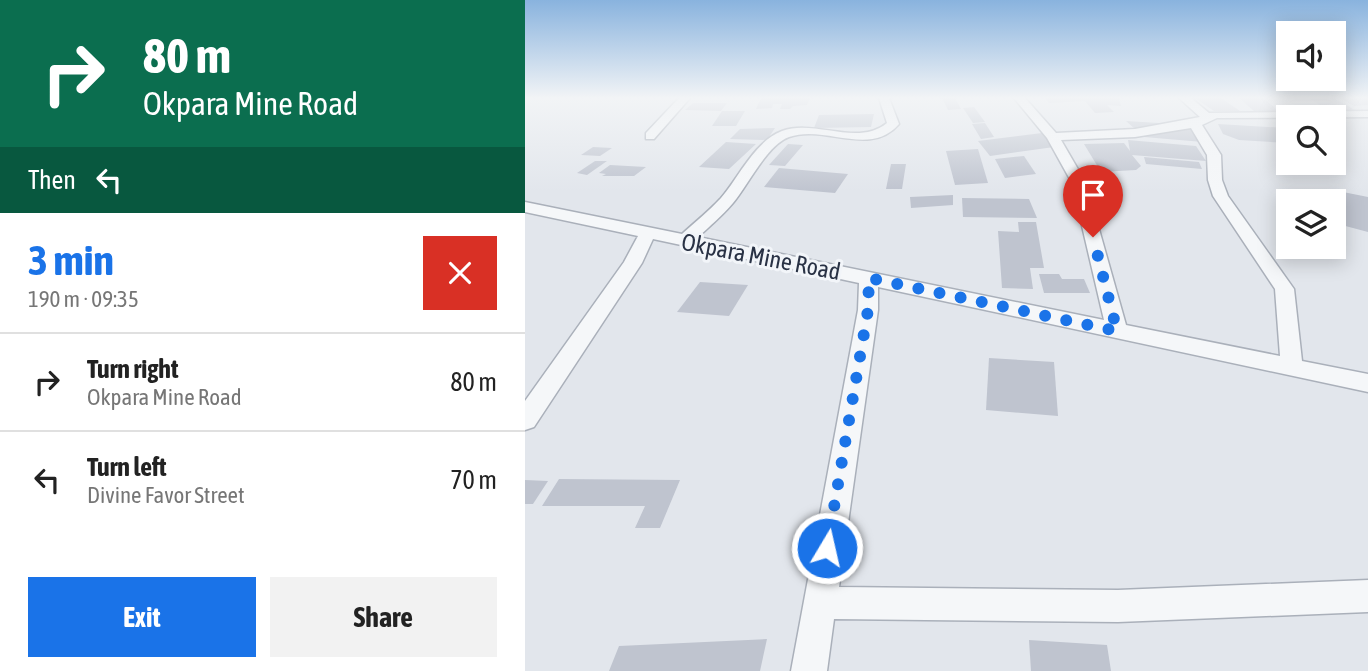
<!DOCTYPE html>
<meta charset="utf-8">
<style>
body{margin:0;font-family:"Asap Condensed",sans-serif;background:#f2f2f2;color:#222;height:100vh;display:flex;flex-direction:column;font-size:26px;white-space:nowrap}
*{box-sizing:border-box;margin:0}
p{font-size:23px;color:#767676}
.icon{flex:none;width:38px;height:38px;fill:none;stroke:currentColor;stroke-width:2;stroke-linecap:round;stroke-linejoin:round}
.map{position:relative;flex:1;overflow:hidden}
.side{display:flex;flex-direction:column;background:#fff;width:525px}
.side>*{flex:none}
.hud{background:#0b6e4f;color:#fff;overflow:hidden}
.buttons{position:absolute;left:751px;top:21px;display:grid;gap:14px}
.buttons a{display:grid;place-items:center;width:70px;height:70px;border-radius:0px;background:#fff;box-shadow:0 4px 18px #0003;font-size:35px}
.pin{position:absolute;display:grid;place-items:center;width:60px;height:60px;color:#fff;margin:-72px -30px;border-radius:50% 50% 50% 0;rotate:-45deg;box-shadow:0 0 7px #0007}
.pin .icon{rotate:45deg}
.me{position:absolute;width:77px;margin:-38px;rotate:9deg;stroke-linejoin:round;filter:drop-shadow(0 0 5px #0008)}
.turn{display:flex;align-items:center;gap:24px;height:147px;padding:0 28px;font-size:32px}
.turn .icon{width:91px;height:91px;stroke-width:2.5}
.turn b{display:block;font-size:49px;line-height:60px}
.then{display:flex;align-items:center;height:66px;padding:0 28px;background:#0003;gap:14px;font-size:26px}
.round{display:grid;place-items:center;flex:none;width:74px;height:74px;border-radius:0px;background:#f2f2f2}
.summary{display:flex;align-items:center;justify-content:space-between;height:119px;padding:0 28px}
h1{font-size:42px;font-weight:700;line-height:52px;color:#1a73e8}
.primary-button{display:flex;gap:14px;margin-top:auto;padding:14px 28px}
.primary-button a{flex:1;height:80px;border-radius:0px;background:#1a73e8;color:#fff;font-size:28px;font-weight:700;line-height:80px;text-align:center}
.primary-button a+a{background:#f2f2f2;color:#222}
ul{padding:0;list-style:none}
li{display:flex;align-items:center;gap:21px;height:98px;padding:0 28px;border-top:2px solid #e0e0e0}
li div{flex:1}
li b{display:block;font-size:26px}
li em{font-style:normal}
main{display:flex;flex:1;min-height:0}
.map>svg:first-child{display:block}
.building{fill:#bfc4cf}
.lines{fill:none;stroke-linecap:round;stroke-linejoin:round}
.street-casing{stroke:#aab0ba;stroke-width:3}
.street{fill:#f5f7f9;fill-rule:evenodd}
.route{stroke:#1a73e8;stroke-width:12;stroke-dasharray:0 21.6}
.labels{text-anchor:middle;stroke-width:6;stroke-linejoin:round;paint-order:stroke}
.street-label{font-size:24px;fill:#293245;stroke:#f2f5f9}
</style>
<main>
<section class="side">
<div class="hud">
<div class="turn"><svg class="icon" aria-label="right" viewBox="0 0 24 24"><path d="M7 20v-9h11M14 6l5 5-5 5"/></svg><div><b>80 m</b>Okpara Mine Road</div></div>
<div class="then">Then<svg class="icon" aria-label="left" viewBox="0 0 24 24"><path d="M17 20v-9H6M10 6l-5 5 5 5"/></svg></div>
</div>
<div class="summary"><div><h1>3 min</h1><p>190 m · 09:35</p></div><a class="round" style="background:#d93025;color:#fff"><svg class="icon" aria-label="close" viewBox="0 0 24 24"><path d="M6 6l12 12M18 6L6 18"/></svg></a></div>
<ul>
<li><svg class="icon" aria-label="right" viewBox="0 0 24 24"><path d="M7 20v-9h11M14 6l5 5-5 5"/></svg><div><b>Turn right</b><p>Okpara Mine Road</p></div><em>80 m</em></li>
<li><svg class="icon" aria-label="left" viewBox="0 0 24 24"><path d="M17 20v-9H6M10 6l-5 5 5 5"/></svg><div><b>Turn left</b><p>Divine Favor Street</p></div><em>70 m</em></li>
</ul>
<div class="primary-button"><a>Exit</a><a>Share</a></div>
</section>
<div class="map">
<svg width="843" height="671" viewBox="0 0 843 671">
<rect width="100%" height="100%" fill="#e2e6ec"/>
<g class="building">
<path d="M 236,98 L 285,98 L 282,105 L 268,106 L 265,109 L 255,109 L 257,104 L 248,104 L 247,108 L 231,109 Z"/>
<path d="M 417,98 L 430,98 L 436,109 L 423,110 Z"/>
<path d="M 520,98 L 594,98 L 596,106 L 582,105 L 589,112 L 570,113 L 560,101 L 524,103 Z"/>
<path d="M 670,98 L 696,98 L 715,111 L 689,111 Z"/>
<path d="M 714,98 L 738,98 L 755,112 L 730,112 Z"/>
<path d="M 784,98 L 809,98 L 833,112 L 808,113 Z"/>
<path d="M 815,98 L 843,98 L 843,105 L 829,106 Z"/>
<path d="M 168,103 L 202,103 L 196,111 L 160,110 Z"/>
<path d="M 449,107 L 460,122 L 448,123 L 438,108 Z"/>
<path d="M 197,111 L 220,111 L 211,126 L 187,126 Z"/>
<path d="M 349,114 L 346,127 L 289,128 L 294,115 Z"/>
<path d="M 601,121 L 667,125 L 678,142 L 619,137 Z"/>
<path d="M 460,123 L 469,137 L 456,139 L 447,124 Z"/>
<path d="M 693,124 L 761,128 L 763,143 L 714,140 L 698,134 Z"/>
<path d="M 250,128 L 242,140 L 205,139 L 215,129 Z"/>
<path d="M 517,133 L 529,147 L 465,156 L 453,141 Z"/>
<path d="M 603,140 L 671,146 L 681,161 L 607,155 L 616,166 L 611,170 L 576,172 L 559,144 L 599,143 L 605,151 Z"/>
<path d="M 201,142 L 231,144 L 204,169 L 174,167 Z"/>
<path d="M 263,144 L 278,145 L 260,166 L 244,165 Z"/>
<path d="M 68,147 L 87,148 L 75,156 L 56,155 Z"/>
<path d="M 453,149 L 463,183 L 430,185 L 421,151 Z"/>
<path d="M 499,156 L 511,174 L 480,178 L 470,159 Z"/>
<path d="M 619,157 L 674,162 L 677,169 L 621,164 Z"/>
<path d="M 70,161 L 82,161 L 62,175 L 52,173 Z"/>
<path d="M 366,164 L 381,164 L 377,189 L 361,189 Z"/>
<path d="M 771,164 L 796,169 L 794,174 L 769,168 Z"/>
<path d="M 85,165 L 121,167 L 109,176 L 77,176 L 81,174 L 74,173 Z"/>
<path d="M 254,168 L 323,174 L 310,193 L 239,187 Z"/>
<path d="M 808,190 L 843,197 L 843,232 L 813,224 Z"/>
<path d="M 428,195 L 428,205 L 386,208 L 385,197 Z"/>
<path d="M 437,198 L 504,199 L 512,218 L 438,217 Z"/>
<path d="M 493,222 L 511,222 L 519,268 L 505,268 L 508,289 L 477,288 L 473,231 L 494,232 Z"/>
<path d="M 514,274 L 534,274 L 537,279 L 559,279 L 565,293 L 519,293 Z"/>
<path d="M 175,282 L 223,285 L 204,316 L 152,312 Z"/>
<path d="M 464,358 L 529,362 L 533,416 L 461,410 Z"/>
<path d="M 34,479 L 155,480 L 135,528 L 110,528 L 120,506 L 17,506 Z"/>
<path d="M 0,480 L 23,481 L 8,504 L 0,504 Z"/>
<path d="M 242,639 L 235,671 L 84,671 L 94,646 Z"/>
<path d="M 504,640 L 582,645 L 586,671 L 506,671 Z"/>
</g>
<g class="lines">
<g class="street-casing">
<g id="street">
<path d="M 154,98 L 165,98 L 129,139 L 121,139 L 121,133 Z"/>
<path d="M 354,98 L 364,98 L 374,124 C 345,158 300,124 264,137 C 242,145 223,185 208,203 C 197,216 185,226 173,237 L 579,320 L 547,183 L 522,138 L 489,98 L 500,98 L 531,133 L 610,129 L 675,117 L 654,98 L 666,98 L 684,113 L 843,111 L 843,117 L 692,118 L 677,125 L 696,155 L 697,180 L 703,196 L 769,289 L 777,361 L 843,374 L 843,392 L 353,287 L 353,310 L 314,587 L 593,590 L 843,580 L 843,612 L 593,622 L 309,619 L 302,671 L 266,671 L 333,310 L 334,283 L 128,239 L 117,263 L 9,427 L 0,430 L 0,401 L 99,262 L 113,236 L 0,212 L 0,202 L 157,234 C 170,222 184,211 196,198 C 214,177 230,141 257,131 C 290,119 333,147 362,123 ZM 666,128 L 682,155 L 683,180 L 688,196 L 750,289 L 755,356 L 601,325 L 561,183 L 536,140 L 610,137 Z"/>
</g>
</g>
<use href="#street" class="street"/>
</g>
<linearGradient id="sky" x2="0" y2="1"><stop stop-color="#89b3de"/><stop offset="0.51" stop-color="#f2f4f6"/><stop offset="1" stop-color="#f2f4f6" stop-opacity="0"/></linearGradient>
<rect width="843" height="192" fill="url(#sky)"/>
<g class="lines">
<path class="route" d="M 302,548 L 343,310 L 344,278 L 592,331 L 568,237"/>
</g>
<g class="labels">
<g class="street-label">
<text transform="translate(236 257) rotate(11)" y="8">Okpara Mine Road</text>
</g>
</g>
</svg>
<div class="buttons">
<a><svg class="icon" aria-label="sound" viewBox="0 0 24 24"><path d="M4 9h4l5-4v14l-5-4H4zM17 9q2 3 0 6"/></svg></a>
<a><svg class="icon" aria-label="search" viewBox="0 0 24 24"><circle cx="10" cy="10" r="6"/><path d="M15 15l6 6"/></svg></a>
<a><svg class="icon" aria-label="layers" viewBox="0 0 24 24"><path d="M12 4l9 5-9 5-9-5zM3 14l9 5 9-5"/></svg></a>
</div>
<div class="pin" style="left:568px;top:237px;background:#d93025"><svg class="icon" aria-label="arrive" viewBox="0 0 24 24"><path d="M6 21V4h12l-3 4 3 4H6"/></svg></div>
<svg class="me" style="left:302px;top:548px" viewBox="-20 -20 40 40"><circle r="17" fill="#1a73e8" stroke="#fff" stroke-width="3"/><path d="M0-11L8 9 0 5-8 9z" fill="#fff"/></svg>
</div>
</main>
